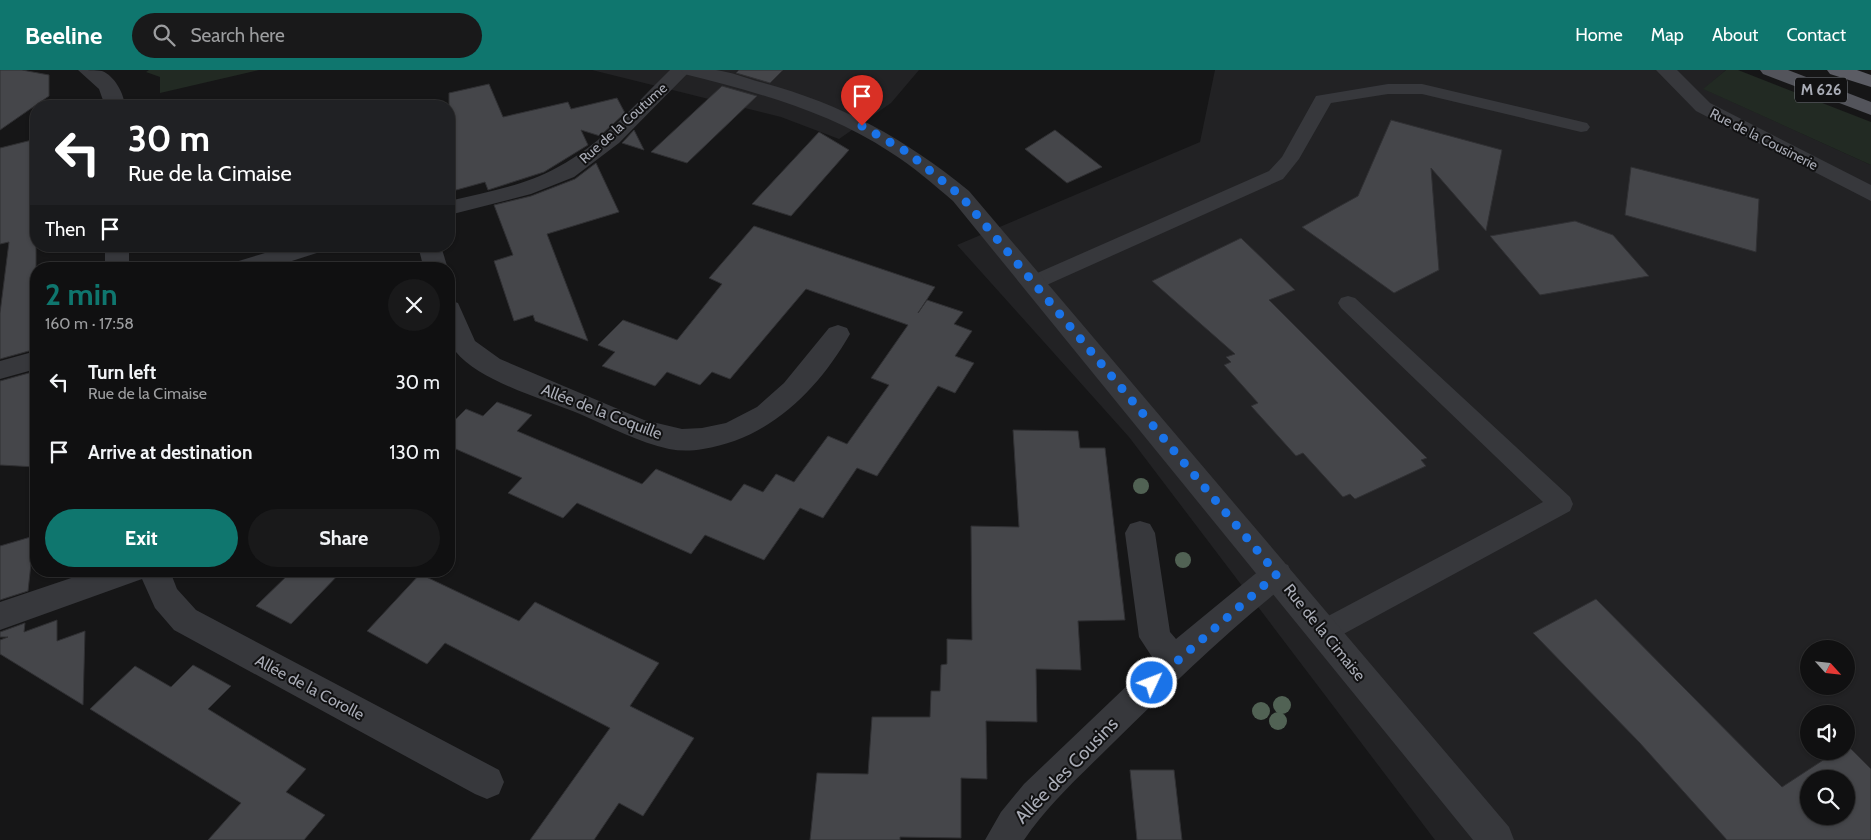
<!DOCTYPE html>
<meta charset="utf-8">
<style>
body{margin:0;font-family:Cabin,sans-serif;background:#19191a;color:#f1f3f6;height:100vh;display:flex;flex-direction:column;font-size:19px;white-space:nowrap}
*{box-sizing:border-box;margin:0}
p{font-size:16px;color:#9c9d9f}
.icon{flex:none;width:28px;height:28px;fill:none;stroke:currentColor;stroke-width:2;stroke-linecap:round;stroke-linejoin:round}
.map{position:relative;flex:1;overflow:hidden}
.details{position:absolute;left:30px;top:192px;width:425px;height:315px;display:flex;flex-direction:column;background:#101011;border-radius:20px;box-shadow:0 1px 4px #0004,0 0 0 1px #303031}
.details>*{flex:none}
.hud{position:absolute;left:30px;top:30px;width:425px;height:152px;border-radius:20px;box-shadow:0 1px 4px #0004,0 0 0 1px #303031;background:#202124;color:#fff;overflow:hidden}
.needle{width:32px;rotate:117deg}
.fabs{position:absolute;left:1800px;top:570px;display:grid;gap:10px}
.fabs a{display:grid;place-items:center;width:55px;height:55px;border-radius:50%;background:#101011;box-shadow:0 1px 4px #0004,0 0 0 1px #303031;font-size:25px}
.pin{position:absolute;display:grid;place-items:center;width:42px;height:42px;color:#fff;margin:-51px -21px;border-radius:50% 50% 50% 0;rotate:-45deg;box-shadow:0 0 5px #0007}
.pin .icon{rotate:45deg}
.me{position:absolute;width:55px;margin:-28px;rotate:47deg;stroke-linejoin:round;filter:drop-shadow(0 0 4px #0008)}
.turn{display:flex;align-items:center;gap:18px;height:105px;padding:0 15px;font-size:22px}
.turn .icon{width:65px;height:65px;stroke-width:2.5}
.turn b{display:block;font-size:35px;line-height:42px}
.then{display:flex;align-items:center;height:48px;padding:0 15px;background:#0003;gap:10px;font-size:19px}
.round{display:grid;place-items:center;flex:none;width:52px;height:52px;border-radius:26px;background:#19191a}
.summary{display:flex;align-items:center;justify-content:space-between;height:85px;padding:0 15px}
h1{font-size:30px;font-weight:700;line-height:38px;color:#0f766e}
.cta{display:flex;gap:10px;margin-top:auto;padding:10px 15px}
.cta a{flex:1;height:58px;border-radius:30px;background:#0f766e;color:#fff;font-size:20px;font-weight:700;line-height:58px;text-align:center}
.cta a+a{background:#19191a;color:#f1f3f6}
ul{padding:0;list-style:none}
li{display:flex;align-items:center;gap:15px;height:70px;padding:0 15px}
li div{flex:1}
li b{display:block;font-size:19px}
li em{font-style:normal}
header{display:flex;align-items:center;gap:30px;box-sizing:border-box;height:70px;padding:0 25px;background:#0f766e;color:#fff}
header strong{font-size:24px}
nav{display:flex;gap:28px;margin-inline-start:auto;font-size:18px}
.search{width:350px;height:45px;background:#19191a;display:flex;align-items:center;gap:12px;box-sizing:border-box;padding:0 18px;border-radius:28px;color:#9c9d9f;font-size:19px}
.map>svg:first-child{display:block}
.built{fill:#222224;fill-rule:evenodd}
.green{fill:#222a23}
.building{fill:#45464a;stroke:#303033;fill-rule:evenodd}
.lines{fill:none;stroke-linecap:round;stroke-linejoin:round}
.service{fill:#37383c;fill-rule:evenodd}
.minor{fill:#37383c;fill-rule:evenodd}
.tertiary{fill:#37383c;fill-rule:evenodd}
.primary{fill:#53545b;fill-rule:evenodd}
.trunk{fill:#5b5c64;fill-rule:evenodd}
.tree{fill:#516254}
.route{stroke:#1a73e8;stroke-width:9;stroke-dasharray:0 16.2}
.labels{text-anchor:middle;stroke-width:4;stroke-linejoin:round;paint-order:stroke}
.far-street-label{font-size:14px;fill:#a9acb6;stroke:#111112}
.shield{fill:#111112;stroke:#7b7e85;stroke-width:1}
.shield-label{font-size:15px;font-weight:bold;fill:#a9acb6}
.street-label{font-size:16px;fill:#a9acb6;stroke:#111112}
.near-street-label{font-size:19px;fill:#a9acb6;stroke:#111112}
</style>
<header>
<strong>Beeline</strong>
<div class="search"><svg class="icon" aria-label="search" viewBox="0 0 24 24"><circle cx="10" cy="10" r="6"/><path d="M15 15l6 6"/></svg>Search here</div>
<nav><a>Home</a><a>Map</a><a>About</a><a>Contact</a></nav>
</header>
<div class="map">
<svg width="1871" height="770" viewBox="0 0 1871 770">
<rect width="100%" height="100%" fill="#161617"/>
<g class="built">
<path d="M 592,0 L 919,0 L 891,33 L 839,69 L 781,47 Z"/>
<path d="M 1215,0 L 1726,0 L 1704,19 L 1871,95 L 1871,770 L 1435,770 L 1129,367 L 957,175 L 1200,72 ZM 1809,579 L 1846,579 L 1846,616 L 1809,616 ZM 1809,644 L 1846,644 L 1846,681 L 1809,681 ZM 1809,709 L 1846,709 L 1846,746 L 1809,746 Z"/>
</g>
<g class="green">
<path d="M 149,0 L 259,0 L 160,23 L 160,7 L 146,2 Z"/>
<path d="M 1726,0 L 1738,0 L 1871,52 L 1871,95 L 1703,19 Z"/>
</g>
<g class="building">
<path d="M 0,0 L 22,0 L 49,5 L 49,26 L 0,60 Z"/>
<path d="M 739,0 L 783,0 L 770,13 L 736,3 Z"/>
<path d="M 489,14 L 503,47 L 568,32 L 571,39 L 617,28 L 625,43 L 600,66 L 581,60 L 588,75 L 544,102 L 488,120 L 485,112 L 449,122 L 449,23 Z"/>
<path d="M 722,16 L 757,26 L 687,93 L 651,82 Z"/>
<path d="M 1391,50 L 1502,80 L 1486,161 L 1431,98 L 1439,200 L 1394,223 L 1302,157 L 1358,126 Z"/>
<path d="M 634,60 L 644,80 L 622,73 Z"/>
<path d="M 1055,60 L 1102,97 L 1067,113 L 1025,79 Z"/>
<path d="M 819,62 L 849,80 L 791,146 L 752,134 Z"/>
<path d="M 36,69 L 36,279 L 0,289 L 0,243 L 9,172 L 0,174 L 0,78 Z"/>
<path d="M 596,93 L 619,142 L 547,164 L 588,271 L 535,251 L 533,245 L 514,251 L 494,191 L 513,185 L 494,135 L 531,126 L 575,109 Z"/>
<path d="M 1631,97 L 1759,129 L 1756,182 L 1625,145 Z"/>
<path d="M 1575,151 L 1613,165 L 1649,206 L 1540,225 L 1490,166 Z"/>
<path d="M 754,156 L 935,217 L 918,243 L 927,230 L 963,242 L 954,254 L 972,261 L 955,286 L 974,293 L 955,323 L 938,316 L 877,406 L 857,398 L 823,448 L 800,438 L 764,490 L 705,465 L 691,484 L 577,433 L 563,448 L 508,423 L 522,408 L 449,376 L 449,356 L 466,339 L 483,346 L 497,332 L 532,345 L 517,361 L 642,414 L 656,399 L 731,431 L 744,414 L 763,422 L 776,404 L 794,412 L 828,366 L 847,374 L 889,315 L 871,308 L 908,255 L 806,219 L 730,309 L 712,302 L 700,315 L 667,302 L 655,316 L 602,296 L 615,282 L 598,275 L 623,250 L 677,270 L 722,214 L 709,208 Z"/>
<path d="M 1241,168 L 1295,220 L 1269,230 L 1427,388 L 1421,390 L 1426,396 L 1355,429 L 1350,424 L 1343,427 L 1303,383 L 1296,386 L 1251,336 L 1258,333 L 1224,295 L 1231,292 L 1226,287 L 1235,284 L 1152,211 Z"/>
<path d="M 36,301 L 36,397 L 0,395 L 0,311 Z"/>
<path d="M 1013,360 L 1078,361 L 1080,378 L 1105,378 L 1125,550 L 1078,551 L 1081,600 L 1036,599 L 1037,652 L 986,651 L 987,709 L 961,708 L 961,768 L 900,767 L 900,770 L 810,770 L 817,703 L 868,704 L 872,647 L 930,647 L 931,621 L 940,621 L 941,595 L 947,594 L 947,569 L 972,570 L 971,456 L 1019,457 Z"/>
<path d="M 34,466 L 28,521 L 0,530 L 0,476 Z"/>
<path d="M 292,501 L 342,501 L 291,554 L 256,536 Z"/>
<path d="M 420,504 L 519,551 L 535,532 L 659,593 L 630,636 L 694,668 L 643,746 L 619,733 L 594,770 L 530,770 L 610,658 L 445,573 L 427,594 L 367,561 Z"/>
<path d="M 1596,529 L 1782,717 L 1837,681 L 1846,681 L 1847,675 L 1871,699 L 1871,770 L 1727,770 L 1639,672 L 1533,563 ZM 1809,709 L 1846,709 L 1846,746 L 1809,746 Z"/>
<path d="M 57,550 L 57,571 L 85,561 L 83,635 L 0,584 L 0,570 L 8,567 L 0,567 L 0,562 L 25,553 L 24,562 Z"/>
<path d="M 193,595 L 231,616 L 208,639 L 306,699 L 286,722 L 325,745 L 304,770 L 208,770 L 241,733 L 90,639 L 135,596 L 171,617 Z"/>
<path d="M 1130,700 L 1174,700 L 1182,770 L 1137,770 Z"/>
</g>
<g class="lines">
<g class="service">
<path d="M 1388,14 L 1422,14 L 1587,53 L 1590,57 L 1587,61 L 1581,62 L 1422,24 L 1388,24 L 1331,33 L 1299,89 L 1283,109 L 1040,218 L 1033,220 L 1026,218 L 1023,213 L 1026,208 L 1269,101 L 1282,87 L 1316,26 Z"/>
<path d="M 1348,226 L 1355,228 L 1570,427 L 1573,434 L 1570,441 L 1325,574 L 1315,571 L 1312,562 L 1315,553 L 1543,432 L 1341,238 L 1338,233 L 1341,228 Z"/>
</g>
<g class="minor">
<path d="M 78,0 C 85,0 96,0 102,1 C 115,6 124,24 125,36 L 105,36 L 99,19 Z"/>
<path d="M 670,0 L 691,0 L 619,73 L 574,107 L 531,124 L 449,145 L 449,131 C 486,122 524,116 558,97 C 602,74 635,34 670,0 Z"/>
<path d="M 1656,0 L 1677,0 L 1710,33 L 1871,115 L 1871,131 L 1696,41 Z"/>
<rect x="105" y="176" width="24" height="23"/>
<path d="M 288,176 L 326,176 L 323,181 L 267,199 L 228,199 L 232,193 Z"/>
<path d="M 418,176 L 441,176 L 448,199 L 424,199 Z"/>
<path d="M 449,230 L 458,233 L 475,271 L 500,289 L 644,350 L 682,359 L 702,358 L 726,353 L 757,337 L 784,313 L 829,258 L 838,255 L 847,258 L 850,264 C 818,320 769,369 703,379 C 691,381 680,381 669,379 C 638,372 610,357 580,344 C 546,330 479,311 456,282 C 445,268 448,247 449,230 Z"/>
<path d="M 36,281 L 36,299 L 0,309 L 0,291 Z"/>
<path d="M 1140,451 L 1150,454 L 1155,463 L 1170,562 L 1176,569 L 1266,495 L 1277,491 L 1288,495 L 1292,504 L 1288,513 C 1226,562 1170,617 1114,672 C 1083,703 1049,733 1024,770 L 985,770 L 1001,742 L 1024,714 L 1154,590 L 1139,567 L 1125,463 L 1130,454 Z"/>
<path d="M 92,501 L 170,501 L 177,519 L 196,540 L 499,700 L 504,712 L 499,724 L 487,729 L 475,724 L 174,560 L 155,538 L 142,509 L 0,560 L 0,532 Z"/>
</g>
<path class="tertiary" d="M 681,0 C 692,0 705,0 716,0 C 731,2 746,8 760,12 C 842,34 904,68 969,121 L 1509,757 L 1514,770 L 1473,770 L 953,131 C 933,114 913,96 890,82 C 828,41 756,22 684,4 Z"/>
<path class="primary" d="M 1760,0 L 1788,0 L 1871,32 L 1871,45 L 1763,4 Z"/>
<path class="trunk" d="M 1827,0 L 1857,0 L 1871,5 L 1871,17 L 1830,4 Z"/>
</g>
<g class="tree">
<circle cx="1141" cy="416" r="8"/>
<circle cx="1183" cy="490" r="8"/>
<circle cx="1282" cy="635" r="9"/>
<circle cx="1261" cy="641" r="9"/>
<circle cx="1278" cy="651" r="9"/>
</g>
<g class="lines">
<path class="route" d="M 862,56 L 907,82 L 961,126 L 1277,504 L 1152,613"/>
</g>
<g class="labels">
<g class="far-street-label">
<text transform="translate(623 53) rotate(-42)" y="5">Rue de la Coutume</text>
<text transform="translate(1764 69) rotate(27)" y="5">Rue de la Cousinerie</text>
</g>
<rect class="shield" x="1795" y="7.5" width="52" height="25" rx="4"/>
<g class="shield-label">
<text x="1821" y="25">M 626</text>
</g>
<g class="street-label">
<text transform="translate(602 341) rotate(21)" y="6">Allée de la Coquille</text>
<text transform="translate(1325 562) rotate(51)" y="6">Rue de la Cimaise</text>
<text transform="translate(310 617) rotate(28)" y="6">Allée de la Corolle</text>
</g>
<g class="near-street-label">
<text transform="translate(1066 700) rotate(-46)" y="7">Allée des Cousins</text>
</g>
</g>
</svg>
<div class="fabs">
<a><svg class="needle" viewBox="-14 -14 28 28"><path d="M0-13l5 13h-10z" fill="#e53935"/><path d="M0 13l5-13h-10z" fill="#9c9d9f"/></svg></a>
<a><svg class="icon" aria-label="sound" viewBox="0 0 24 24"><path d="M4 9h4l5-4v14l-5-4H4zM17 9q2 3 0 6"/></svg></a>
<a><svg class="icon" aria-label="search" viewBox="0 0 24 24"><circle cx="10" cy="10" r="6"/><path d="M15 15l6 6"/></svg></a>
</div>
<div class="pin" style="left:862px;top:56px;background:#d93025"><svg class="icon" aria-label="arrive" viewBox="0 0 24 24"><path d="M6 21V4h12l-3 4 3 4H6"/></svg></div>
<svg class="me" style="left:1152px;top:613px" viewBox="-20 -20 40 40"><circle r="17" fill="#1a73e8" stroke="#fff" stroke-width="3"/><path d="M0-11L8 9 0 5-8 9z" fill="#fff"/></svg>
<div class="hud">
<div class="turn"><svg class="icon" aria-label="left" viewBox="0 0 24 24"><path d="M17 20v-9H6M10 6l-5 5 5 5"/></svg><div><b>30 m</b>Rue de la Cimaise</div></div>
<div class="then">Then<svg class="icon" aria-label="arrive" viewBox="0 0 24 24"><path d="M6 21V4h12l-3 4 3 4H6"/></svg></div>
</div>
<section class="details">
<div class="summary"><div><h1>2 min</h1><p>160 m · 17:58</p></div><a class="round"><svg class="icon" aria-label="close" viewBox="0 0 24 24"><path d="M6 6l12 12M18 6L6 18"/></svg></a></div>
<ul>
<li><svg class="icon" aria-label="left" viewBox="0 0 24 24"><path d="M17 20v-9H6M10 6l-5 5 5 5"/></svg><div><b>Turn left</b><p>Rue de la Cimaise</p></div><em>30 m</em></li>
<li><svg class="icon" aria-label="arrive" viewBox="0 0 24 24"><path d="M6 21V4h12l-3 4 3 4H6"/></svg><div><b>Arrive at destination</b></div><em>130 m</em></li>
</ul>
<div class="cta"><a>Exit</a><a>Share</a></div>
</section>
</div>
